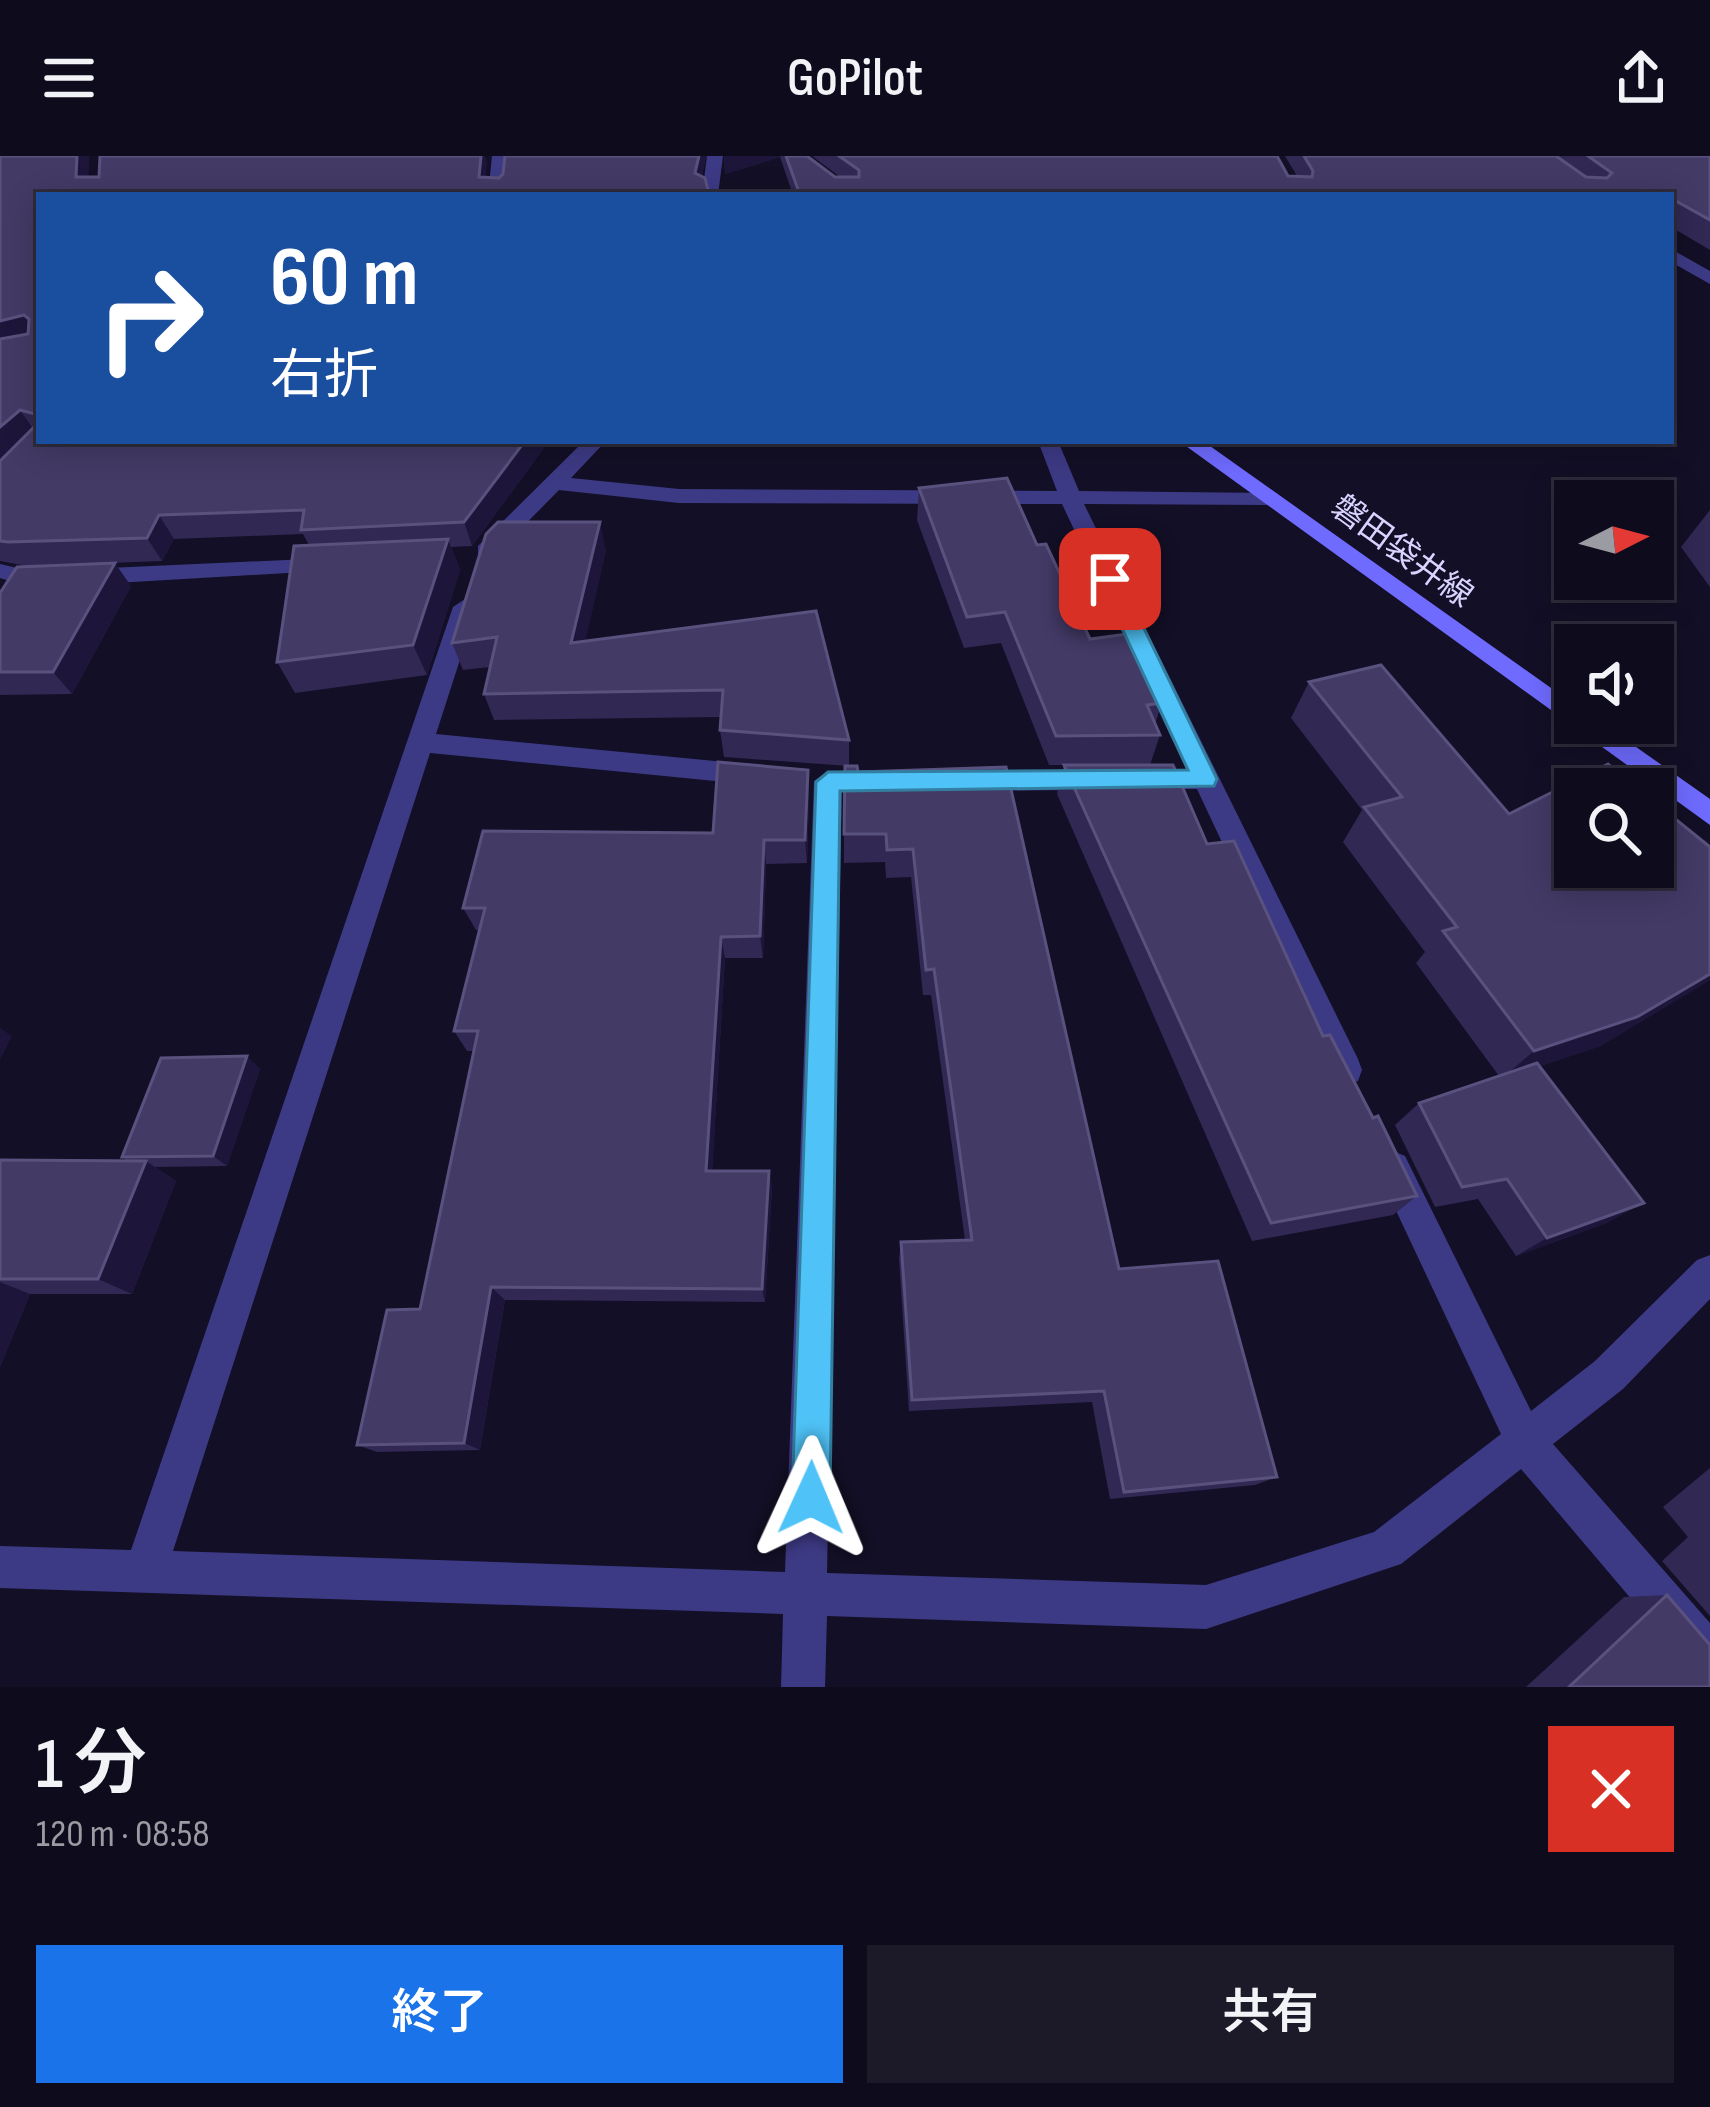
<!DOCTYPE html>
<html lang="ja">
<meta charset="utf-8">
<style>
body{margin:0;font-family:"Sofia Sans Condensed","Noto Sans JP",sans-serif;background:#1c1929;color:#f1f3f6;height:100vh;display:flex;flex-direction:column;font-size:45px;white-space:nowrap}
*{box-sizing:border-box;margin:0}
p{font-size:39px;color:#9b9ba3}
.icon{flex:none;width:66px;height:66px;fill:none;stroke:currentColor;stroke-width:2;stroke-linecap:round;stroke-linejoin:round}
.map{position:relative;height:1531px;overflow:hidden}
.drawer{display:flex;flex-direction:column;background:#0e0b1c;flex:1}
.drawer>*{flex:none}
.guide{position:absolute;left:36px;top:36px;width:1638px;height:252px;border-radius:0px;box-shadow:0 6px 30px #0003,0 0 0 3px #2e2b3b;background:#1a4fa0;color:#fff;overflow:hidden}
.needle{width:78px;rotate:84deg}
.controls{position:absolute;left:1554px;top:324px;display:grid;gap:24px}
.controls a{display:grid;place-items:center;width:120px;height:120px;border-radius:0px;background:#0e0b1c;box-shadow:0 6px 30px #0003,0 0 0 3px #2e2b3b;font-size:60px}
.pin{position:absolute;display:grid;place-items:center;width:102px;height:102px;color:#fff;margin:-51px;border-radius:24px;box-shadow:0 6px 18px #0006}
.me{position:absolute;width:132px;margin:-66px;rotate:1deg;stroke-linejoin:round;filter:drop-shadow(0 0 9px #0008)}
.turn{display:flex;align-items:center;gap:42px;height:252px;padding:0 36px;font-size:54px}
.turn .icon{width:156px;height:156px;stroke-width:2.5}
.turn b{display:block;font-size:84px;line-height:102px}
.round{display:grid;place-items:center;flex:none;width:126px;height:126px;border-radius:0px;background:#1c1929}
.head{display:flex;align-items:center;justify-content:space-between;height:204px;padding:0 36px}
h1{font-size:72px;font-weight:600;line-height:90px}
.cta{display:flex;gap:24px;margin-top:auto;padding:24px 36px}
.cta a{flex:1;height:138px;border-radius:0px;background:#1a73e8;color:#fff;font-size:48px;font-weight:600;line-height:138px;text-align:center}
.cta a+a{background:#1c1929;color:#f1f3f6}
header{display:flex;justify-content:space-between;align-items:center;height:156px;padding:0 36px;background:#0e0b1c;font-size:54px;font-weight:600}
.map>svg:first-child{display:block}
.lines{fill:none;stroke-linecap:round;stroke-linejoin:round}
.minor{fill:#3d3a85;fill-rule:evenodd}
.secondary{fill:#6f6bff;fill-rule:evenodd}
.wall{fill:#312854}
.shaded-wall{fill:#1d163a}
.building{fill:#433a66;stroke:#5a527e;stroke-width:3}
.route{fill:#4fc3f7;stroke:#337fa1;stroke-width:3}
.labels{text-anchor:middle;stroke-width:12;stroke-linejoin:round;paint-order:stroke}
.far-street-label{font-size:33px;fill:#d9d4ff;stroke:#130f26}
</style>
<header><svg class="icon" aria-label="menu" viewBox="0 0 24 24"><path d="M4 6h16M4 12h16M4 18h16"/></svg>GoPilot<svg class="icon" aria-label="share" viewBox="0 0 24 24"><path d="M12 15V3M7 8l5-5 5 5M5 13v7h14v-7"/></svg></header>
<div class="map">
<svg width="1710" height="1531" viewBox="0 0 1710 1531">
<rect width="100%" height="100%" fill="#130f26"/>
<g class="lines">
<g class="minor">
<path d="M 492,0 L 508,0 L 504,39 L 488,39 Z"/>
<path d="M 707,0 L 723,0 L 718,39 L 702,39 Z"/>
<path d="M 1671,93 L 1710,115 L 1710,128 L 1671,106 Z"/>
<path d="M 584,285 L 606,285 L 571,322 L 679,333 L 1057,335 L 1038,285 L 1058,285 L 1079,335 L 1277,337 L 1280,342 L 1269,349 L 1084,348 L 1358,903 L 1362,914 L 1358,925 L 1346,929 L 1334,925 L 1197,633 L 971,635 L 957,625 L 971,615 L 1187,613 L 1062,348 L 679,347 L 559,334 L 494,400 L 478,400 L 478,390 Z"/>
<path d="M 330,402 L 338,404 L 338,414 L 64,430 L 26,430 L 0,422 L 0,408 L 26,414 L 64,414 Z"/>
<path d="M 465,443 L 477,451 L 436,578 L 756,609 L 770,619 L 756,629 L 430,597 L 173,1395 L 785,1416 L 814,625 L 828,615 L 842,625 L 827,1417 L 1206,1429 L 1374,1376 L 1501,1278 L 1376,1012 L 1381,1000 L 1393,995 L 1405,1000 L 1531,1255 L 1595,1205 L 1697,1104 L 1710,1099 L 1710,1143 L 1623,1233 L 1553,1288 L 1710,1467 L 1710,1523 L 1694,1517 L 1521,1313 L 1401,1408 L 1206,1473 L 827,1460 L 825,1531 L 781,1531 L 783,1458 L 0,1432 L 0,1390 L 131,1394 L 453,451 Z"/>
</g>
<path class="secondary" d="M 1179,285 L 1203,285 L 1575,549 L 1575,567 L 1602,567 L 1710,643 L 1710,669 Z"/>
</g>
<g class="wall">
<path d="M 0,0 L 89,0 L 88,21 L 99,21 L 100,0 L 485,0 L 486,21 L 499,22 L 503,18 L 505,0 L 706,0 L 702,20 L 39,39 L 544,292 L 472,390 L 451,391 L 460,414 L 427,519 L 295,537 L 277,506 L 309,389 L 303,378 L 174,383 L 162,405 L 27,410 L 0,405 Z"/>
<path d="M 724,0 L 807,0 L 835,21 L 840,21 L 812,0 L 1277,0 L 1288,20 L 1297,20 L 1285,0 L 1710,0 L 1710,94 L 1671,71 L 1671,39 L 793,39 L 780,1 L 725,18 Z"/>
<path d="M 919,332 L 1037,389 L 1090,483 L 1162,547 L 1155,568 L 1160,579 L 1150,609 L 1207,688 L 1373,962 L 1417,1040 L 1393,1059 L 1252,1085 L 1057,638 L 1064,609 L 1049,609 L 1001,487 L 964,492 L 917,364 Z"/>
<path d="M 1710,354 L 1710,431 L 1681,391 Z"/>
<path d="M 606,394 L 585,485 L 816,455 L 849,584 L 849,610 L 858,616 L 1006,611 L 1119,1113 L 1277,1321 L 1255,1329 L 1110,1343 L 1092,1246 L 909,1255 L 899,1103 L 901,1086 L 965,1084 L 931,839 L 923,839 L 911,721 L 886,722 L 885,706 L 844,707 L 844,678 L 849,610 L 724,601 L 720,574 L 721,561 L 494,564 L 484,538 L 490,511 L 463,514 L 452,487 Z"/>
<path d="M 131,430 L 72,538 L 0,539 L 0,437 Z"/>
<path d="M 1309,526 L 1509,658 L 1710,691 L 1710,824 L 1600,890 L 1540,910 L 1609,1066 L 1516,1100 L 1478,1043 L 1435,1051 L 1395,969 L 1419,947 L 1499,920 L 1416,807 L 1425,796 L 1343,686 L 1362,654 L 1291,562 Z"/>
<path d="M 809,638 L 807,707 L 766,708 L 763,802 L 725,802 L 712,1015 L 769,1015 L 772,1032 L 765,1146 L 505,1144 L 480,1294 L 377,1296 L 357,1289 L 420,1153 L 474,895 L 467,895 L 454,875 L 479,774 L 476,774 L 463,752 L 713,677 Z"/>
<path d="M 260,913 L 227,1010 L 155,1011 L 176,1025 L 132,1138 L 30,1138 L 0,1211 L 0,1004 L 128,1005 L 122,1001 Z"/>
<path d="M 1710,1312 L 1710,1460 L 1662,1405 L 1688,1381 L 1663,1351 Z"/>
<path d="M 1667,1439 L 1710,1531 L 1526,1531 L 1624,1441 Z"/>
</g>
<g class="shaded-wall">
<path d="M 77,0 L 89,0 L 88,39 L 76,21 Z"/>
<path d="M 481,0 L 485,0 L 487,7 L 485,39 L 479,21 Z"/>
<path d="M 699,0 L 706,0 L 698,38 L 695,17 Z"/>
<path d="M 724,0 L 780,0 L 780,1 L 725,18 Z"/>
<path d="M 24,159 L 38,182 L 0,191 L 0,165 Z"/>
<path d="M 20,254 L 36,277 L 0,309 L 0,271 Z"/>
<path d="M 525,285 L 542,285 L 544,292 L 472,390 L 464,366 Z"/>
<path d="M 159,359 L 174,383 L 162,405 L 147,382 Z"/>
<path d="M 600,366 L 606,394 L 579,514 L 571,487 Z"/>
<path d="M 448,383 L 460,414 L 427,519 L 413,489 Z"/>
<path d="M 115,407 L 131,430 L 72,538 L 53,516 Z"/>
<path d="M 808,614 L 809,638 L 807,707 L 805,684 Z"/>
<path d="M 764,684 L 766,708 L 763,802 L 760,780 Z"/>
<path d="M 721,781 L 725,802 L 711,1031 L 706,1015 Z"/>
<path d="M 1710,818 L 1710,824 L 1600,890 L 1501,923 L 1534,895 Z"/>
<path d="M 0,872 L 12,880 L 0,904 Z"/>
<path d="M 247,900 L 260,913 L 227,1010 L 213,1000 Z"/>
<path d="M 146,1005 L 176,1025 L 132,1138 L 98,1123 Z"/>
<path d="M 769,1015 L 772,1032 L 765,1146 L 762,1133 Z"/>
<path d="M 1644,1047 L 1609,1066 L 1516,1100 L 1547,1082 Z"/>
<path d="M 0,1126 L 30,1138 L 0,1211 Z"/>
<path d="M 491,1131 L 505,1144 L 480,1294 L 464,1287 Z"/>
</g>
<g class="building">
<path d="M 0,0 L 77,0 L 76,21 L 99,21 L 100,0 L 481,0 L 479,21 L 499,22 L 503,18 L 505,0 L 699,0 L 695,17 L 705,22 L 709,39 L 39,39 L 39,259 L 20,254 L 0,271 L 0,183 L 28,178 L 29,163 L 24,159 L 0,165 Z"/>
<path d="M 786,0 L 807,0 L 835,21 L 859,21 L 859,14 L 839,0 L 1277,0 L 1288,20 L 1312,21 L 1313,15 L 1304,0 L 1556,0 L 1586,21 L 1607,22 L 1612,17 L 1588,0 L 1710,0 L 1710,64 L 1676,45 L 1671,46 L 1671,39 L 800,39 Z"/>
<path d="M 39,266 L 39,285 L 525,285 L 464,366 L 301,374 L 304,354 L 159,359 L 147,382 L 8,386 L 0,385 L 0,305 Z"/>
<path d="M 1007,322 L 1037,389 L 1046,388 L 1090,483 L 1128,478 L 1162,547 L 1147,549 L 1160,579 L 1056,580 L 1005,456 L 967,461 L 919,332 Z"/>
<path d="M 498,366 L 600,366 L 571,487 L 816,455 L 849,584 L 720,574 L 723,534 L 484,538 L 497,481 L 452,487 L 486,378 Z"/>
<path d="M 448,383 L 413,489 L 277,506 L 294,390 Z"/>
<path d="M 115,407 L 53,516 L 0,516 L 0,437 L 17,411 Z"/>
<path d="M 1381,509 L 1509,658 L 1608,608 L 1639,633 L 1575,633 L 1575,711 L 1653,711 L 1653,645 L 1710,691 L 1710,818 L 1637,861 L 1534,895 L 1443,775 L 1457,771 L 1364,651 L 1402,641 L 1309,526 Z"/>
<path d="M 718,606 L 808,614 L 805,684 L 764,684 L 760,780 L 721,781 L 706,1015 L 769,1015 L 762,1133 L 491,1131 L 464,1287 L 357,1289 L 387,1154 L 420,1153 L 478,875 L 454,875 L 485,752 L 463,752 L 483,675 L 713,677 Z"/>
<path d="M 1064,609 L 1173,609 L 1207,688 L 1234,685 L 1323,880 L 1330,879 L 1373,962 L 1378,960 L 1417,1040 L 1271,1067 Z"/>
<path d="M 845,610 L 857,610 L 858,616 L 1006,611 L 1119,1113 L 1218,1105 L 1277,1321 L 1124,1336 L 1104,1235 L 912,1244 L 901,1086 L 972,1084 L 934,813 L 926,814 L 913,693 L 887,694 L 886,678 L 844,678 Z"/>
<path d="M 247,900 L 213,1000 L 122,1001 L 161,902 Z"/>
<path d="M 1537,907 L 1644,1047 L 1547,1082 L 1507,1023 L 1462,1031 L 1419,947 Z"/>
<path d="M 0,1004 L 146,1005 L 98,1123 L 0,1123 Z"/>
<path d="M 1667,1439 L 1710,1489 L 1710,1531 L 1569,1531 Z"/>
</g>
<path class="route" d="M 1110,416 L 1120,423 L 1217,623 L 1214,630 L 840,635 L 830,1342 L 824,1355 L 811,1360 L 798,1355 L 792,1342 L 816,626 L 828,616 L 1188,614 L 1099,423 Z"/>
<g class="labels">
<g class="far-street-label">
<text transform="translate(1403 394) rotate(36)" y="12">磐田袋井線</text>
</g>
</g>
</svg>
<div class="controls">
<a><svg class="needle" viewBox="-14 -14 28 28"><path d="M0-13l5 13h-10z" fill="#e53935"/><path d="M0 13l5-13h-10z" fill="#9b9ba3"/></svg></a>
<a><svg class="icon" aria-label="sound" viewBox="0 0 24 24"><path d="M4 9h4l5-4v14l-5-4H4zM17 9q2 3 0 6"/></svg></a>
<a><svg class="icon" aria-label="search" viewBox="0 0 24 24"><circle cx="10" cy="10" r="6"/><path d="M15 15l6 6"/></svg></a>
</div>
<div class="pin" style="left:1110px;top:423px;background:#d93025"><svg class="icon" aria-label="arrive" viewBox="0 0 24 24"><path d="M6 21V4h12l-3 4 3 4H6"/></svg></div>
<svg class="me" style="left:811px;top:1342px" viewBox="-20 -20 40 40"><path d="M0-17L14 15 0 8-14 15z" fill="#4fc3f7" stroke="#fff" stroke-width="4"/></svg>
<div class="guide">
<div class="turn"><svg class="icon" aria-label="right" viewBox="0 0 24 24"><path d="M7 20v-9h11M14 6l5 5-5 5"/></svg><div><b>60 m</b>右折</div></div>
</div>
</div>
<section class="drawer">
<div class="head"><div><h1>1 分</h1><p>120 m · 08:58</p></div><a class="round" style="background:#d93025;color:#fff"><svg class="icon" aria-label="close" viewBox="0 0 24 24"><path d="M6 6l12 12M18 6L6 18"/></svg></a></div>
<div class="cta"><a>終了</a><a>共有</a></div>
</section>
